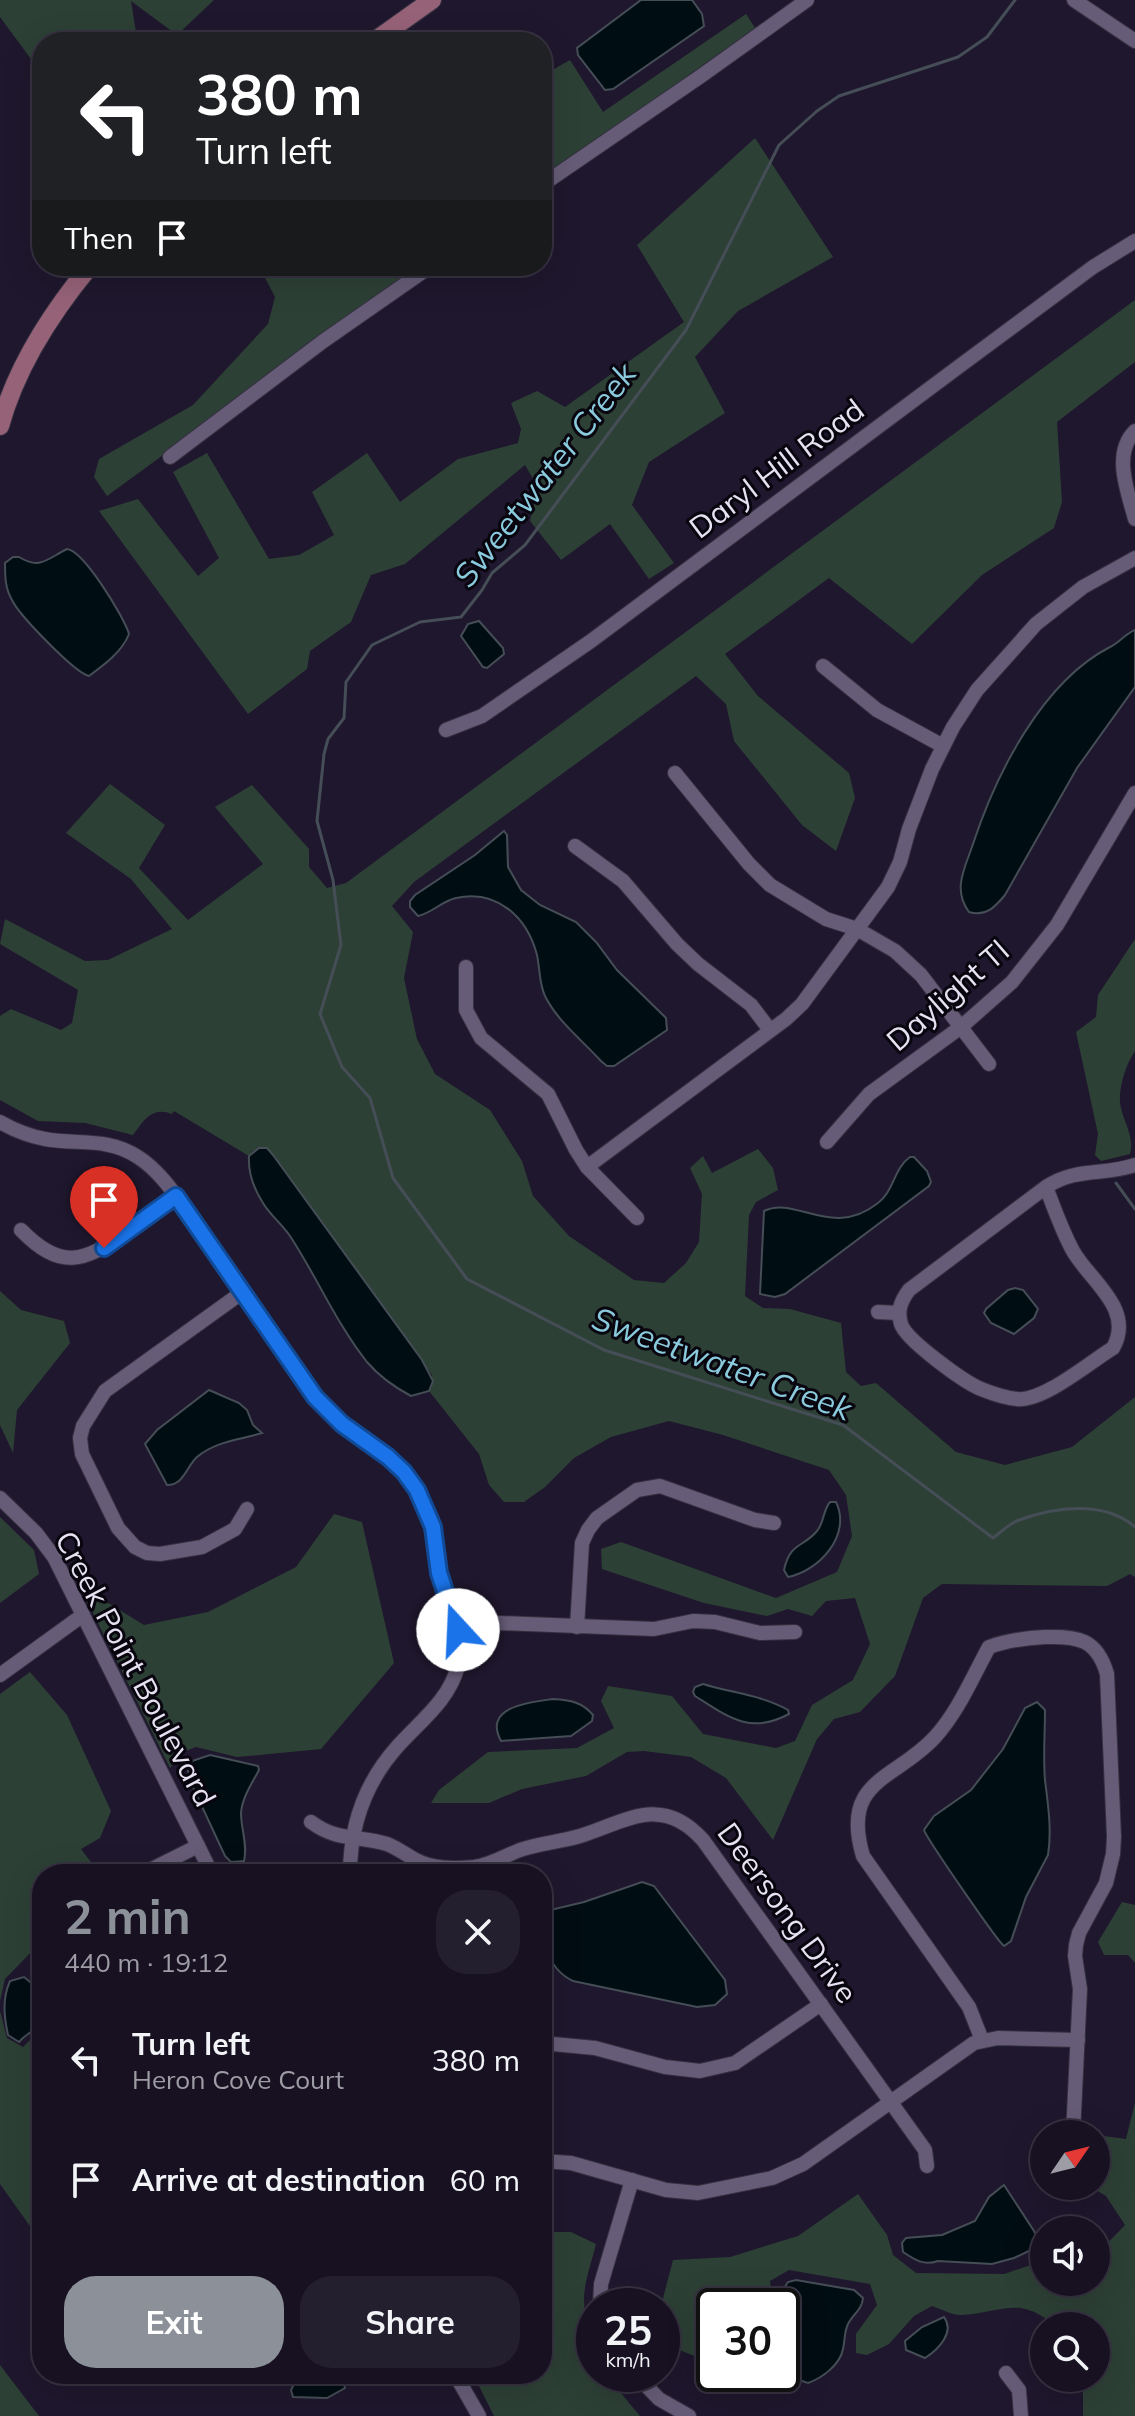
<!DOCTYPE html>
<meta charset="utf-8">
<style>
body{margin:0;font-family:Mulish,sans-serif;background:#241f2f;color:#f1f3f6;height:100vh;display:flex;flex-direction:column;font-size:30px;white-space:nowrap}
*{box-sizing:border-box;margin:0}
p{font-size:26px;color:#9e9da5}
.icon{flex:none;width:44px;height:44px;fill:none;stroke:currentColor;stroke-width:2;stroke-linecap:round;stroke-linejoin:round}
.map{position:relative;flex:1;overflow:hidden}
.panel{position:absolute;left:32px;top:1864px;width:520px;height:520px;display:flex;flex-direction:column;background:#171122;border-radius:32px;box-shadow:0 8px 32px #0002,0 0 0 2px #363140}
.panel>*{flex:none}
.banner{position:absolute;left:32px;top:32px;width:520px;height:244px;border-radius:32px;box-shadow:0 8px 32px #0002,0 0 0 2px #363140;background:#202124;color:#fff;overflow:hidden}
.needle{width:52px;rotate:55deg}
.buttons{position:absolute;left:1030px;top:2120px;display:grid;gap:16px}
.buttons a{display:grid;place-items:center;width:80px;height:80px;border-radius:50%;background:#171122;box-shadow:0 8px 32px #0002,0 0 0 2px #363140;font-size:40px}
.speed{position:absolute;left:576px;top:2288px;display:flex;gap:16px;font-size:40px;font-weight:700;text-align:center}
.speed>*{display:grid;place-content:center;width:104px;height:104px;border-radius:50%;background:#171122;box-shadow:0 8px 32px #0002,0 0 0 2px #363140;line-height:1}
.speed small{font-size:20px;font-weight:400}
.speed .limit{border:4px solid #111;border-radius:12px;background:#fff;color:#111}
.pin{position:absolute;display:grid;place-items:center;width:68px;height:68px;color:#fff;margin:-82px -34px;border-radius:50% 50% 50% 0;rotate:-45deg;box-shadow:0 0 8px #0007}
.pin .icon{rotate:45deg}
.me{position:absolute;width:88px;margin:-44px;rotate:340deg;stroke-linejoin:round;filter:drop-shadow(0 0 6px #0008)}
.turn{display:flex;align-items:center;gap:28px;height:168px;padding:0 32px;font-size:36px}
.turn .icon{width:104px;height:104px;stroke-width:2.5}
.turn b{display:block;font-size:56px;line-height:68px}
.then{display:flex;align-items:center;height:76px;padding:0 32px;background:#0003;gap:16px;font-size:30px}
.round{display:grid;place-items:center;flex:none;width:84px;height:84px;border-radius:32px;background:#241f2f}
.head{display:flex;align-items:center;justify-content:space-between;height:136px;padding:0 32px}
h1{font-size:48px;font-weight:700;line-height:60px;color:#8c9099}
.cta{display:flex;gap:16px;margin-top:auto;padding:16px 32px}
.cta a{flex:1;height:92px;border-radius:32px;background:#8c9099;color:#fff;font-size:32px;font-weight:700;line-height:92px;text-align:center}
.cta a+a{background:#241f2f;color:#f1f3f6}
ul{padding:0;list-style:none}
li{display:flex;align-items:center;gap:24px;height:120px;padding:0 32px}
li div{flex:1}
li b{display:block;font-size:30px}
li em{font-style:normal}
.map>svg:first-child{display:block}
.green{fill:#2d4036}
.water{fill:#000d13;stroke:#454d56;stroke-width:2}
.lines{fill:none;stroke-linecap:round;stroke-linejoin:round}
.stream{stroke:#454d56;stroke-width:3}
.minor-casing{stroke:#353041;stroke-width:16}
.major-casing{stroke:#353041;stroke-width:20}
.minor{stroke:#665c77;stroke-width:14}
.major{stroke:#966278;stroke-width:18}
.route-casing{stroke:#114b97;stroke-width:20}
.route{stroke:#1a73e8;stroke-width:14}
.labels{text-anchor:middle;stroke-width:6;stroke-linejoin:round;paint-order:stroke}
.street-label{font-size:30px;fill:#e7e2f2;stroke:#08050e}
.water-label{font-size:32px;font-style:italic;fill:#8acadd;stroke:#08050e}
</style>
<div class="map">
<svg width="1135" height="2416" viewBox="0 0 1135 2416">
<rect width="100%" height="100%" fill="#1f172d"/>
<g class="green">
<path d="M 0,0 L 214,0 L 177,35 L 131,1 L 137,39 L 132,42 L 42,42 L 42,74 L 0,17 Z"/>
<path d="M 746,14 L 755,28 L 542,179 L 542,76 L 570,60 L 603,112 Z"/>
<path d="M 755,138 L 833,257 L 738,311 L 695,357 L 725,413 L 649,462 L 632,505 L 674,563 L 649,579 L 610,524 L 561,560 L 530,521 L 538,487 L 525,465 L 405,564 L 371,575 L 351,622 L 310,651 L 307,669 L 248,714 L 99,511 L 138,499 L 198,576 L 219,558 L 173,472 L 207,453 L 269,559 L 299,555 L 334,535 L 312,492 L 367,453 L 400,502 L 458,459 L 518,443 L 521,429 L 511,403 L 537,391 L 565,407 L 684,322 L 637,245 Z"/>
<path d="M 259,266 L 422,266 L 107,496 L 94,477 L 99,459 L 193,405 L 268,324 L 275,297 Z"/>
<path d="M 1135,300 L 1135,362 L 1057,422 L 1062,502 L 1054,528 L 982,575 L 912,644 L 829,578 L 725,654 L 758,696 L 849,773 L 855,798 L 836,851 L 802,825 L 734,741 L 726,704 L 696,676 L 414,882 L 392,906 L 413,932 L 404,978 L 417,1039 L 435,1074 L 490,1110 L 522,1161 L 533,1196 L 569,1236 L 634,1280 L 664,1283 L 686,1263 L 699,1242 L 702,1194 L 690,1168 L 703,1156 L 712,1173 L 758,1149 L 773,1168 L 778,1190 L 756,1202 L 749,1215 L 745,1296 L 763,1308 L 790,1309 L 841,1323 L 846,1372 L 861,1386 L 876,1383 L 956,1452 L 1005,1465 L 1072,1447 L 1135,1397 L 1135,1577 L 1130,1574 L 1107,1586 L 942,1584 L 923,1598 L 895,1676 L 860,1712 L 834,1719 L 817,1739 L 773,1840 L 726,1778 L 691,1757 L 644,1751 L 627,1752 L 586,1776 L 522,1789 L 489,1803 L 431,1803 L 439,1790 L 488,1752 L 577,1748 L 614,1728 L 601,1701 L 608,1686 L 672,1696 L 703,1734 L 776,1748 L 795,1741 L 812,1705 L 853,1680 L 870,1644 L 855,1598 L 826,1601 L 812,1616 L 788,1609 L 767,1616 L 704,1603 L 602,1569 L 601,1549 L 621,1542 L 776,1598 L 837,1572 L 852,1536 L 846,1495 L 829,1470 L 723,1435 L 669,1421 L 611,1437 L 574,1458 L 545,1487 L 524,1502 L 504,1502 L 489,1485 L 479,1454 L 429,1391 L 432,1387 L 432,1375 L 273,1155 L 253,1151 L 249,1156 L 174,1111 L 172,1114 C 152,1106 144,1120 133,1135 L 85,1123 L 38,1121 L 0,1100 L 0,1016 L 11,1009 L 61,1030 L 72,1023 L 78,990 L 0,944 L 5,919 L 85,961 L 108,960 L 172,929 L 131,879 L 66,833 L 110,784 L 165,825 L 139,868 L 188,920 L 263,864 L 215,807 L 252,785 L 309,849 L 309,867 L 327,888 L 346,883 Z"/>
<path d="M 1135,939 L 1135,1051 C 1126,1064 1119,1086 1120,1102 C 1122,1121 1135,1135 1130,1154 L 1101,1161 L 1095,1155 L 1098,1134 L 1076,1032 L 1096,1017 L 1098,995 Z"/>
<path d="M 0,1291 L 21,1310 L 64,1321 L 70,1343 L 17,1410 L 13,1453 L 0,1425 Z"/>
<path d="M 334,1514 L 362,1522 L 394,1663 L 321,1749 L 237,1757 L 196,1747 L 183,1752 L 170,1768 L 79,1585 L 144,1625 L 208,1612 L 296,1567 Z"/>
<path d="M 0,1517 L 34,1550 L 39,1574 L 0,1603 Z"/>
<path d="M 30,1672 L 67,1715 L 111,1811 L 100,1838 L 81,1849 L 100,1874 L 42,1874 L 42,1941 L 5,1979 L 0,2001 L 0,1694 Z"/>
<path d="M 1122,1902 L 1135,1905 L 1135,1963 L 1128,1955 L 1104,1955 L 1098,1942 Z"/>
<path d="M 0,2011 L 7,2038 L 23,2047 L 42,2028 L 42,2243 L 0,2184 Z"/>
<path d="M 1135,2103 L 1135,2416 L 1083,2416 L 1083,2378 L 1096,2378 L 1096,2326 L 1055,2326 C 1020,2295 1002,2312 963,2315 C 953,2316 941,2309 932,2306 L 914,2316 L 889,2344 L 867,2355 L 856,2353 L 856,2334 L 877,2305 L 870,2284 L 789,2270 L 770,2281 L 773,2306 L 714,2306 L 714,2359 L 697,2357 L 682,2351 L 662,2328 L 661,2306 L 673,2260 L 730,2257 L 798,2236 L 858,2194 L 887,2235 L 893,2255 L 916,2273 L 1004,2274 L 1040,2262 L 1044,2264 L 1044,2282 L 1096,2282 L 1096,2255 L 1125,2225 L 1106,2196 L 1089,2186 L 1096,2186 L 1096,2135 L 1126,2139 Z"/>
<path d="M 542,2232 L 571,2232 L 596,2244 C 592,2261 584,2282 584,2300 C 584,2326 594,2348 594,2374 L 605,2374 L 640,2416 L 494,2416 L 473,2374 L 542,2374 Z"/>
<path d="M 0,2365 L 39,2416 L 0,2416 Z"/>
</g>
<g class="water">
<path d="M 641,0 L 692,0 L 702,14 L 704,26 L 613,89 L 605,90 L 578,55 L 577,48 Z"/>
<path d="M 67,549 C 84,551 124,617 129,634 C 122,652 104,665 89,676 C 75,673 19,615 12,600 C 5,588 5,576 5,563 L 13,557 L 19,557 C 40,570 47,559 67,549 Z"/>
<path d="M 479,621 L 503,648 L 504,654 L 487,668 L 483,667 L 461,636 L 468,624 Z"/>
<path d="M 1135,630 L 1135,687 L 1077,768 L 1005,895 C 995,907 986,917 969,912 C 952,889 965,868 973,844 C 996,774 1042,682 1110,647 C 1119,643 1125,634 1135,630 Z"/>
<path d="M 504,831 L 507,835 L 508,867 L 521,890 L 540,905 L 576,922 L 596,942 L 617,970 L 666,1018 L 667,1030 L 614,1066 L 607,1066 L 601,1061 C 582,1040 558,1022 545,996 C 539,983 540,969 537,955 C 527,917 497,889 456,898 C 442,901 432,913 418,916 L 410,907 L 410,901 L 415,895 L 475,855 Z"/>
<path d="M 259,1148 L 267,1148 L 273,1155 L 422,1360 L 433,1381 L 429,1391 L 411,1396 C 396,1388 378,1375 367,1362 C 336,1323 317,1277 290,1236 C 282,1224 270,1215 263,1203 C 254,1189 248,1172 249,1156 Z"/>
<path d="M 910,1157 L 914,1157 L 927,1171 L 931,1182 L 929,1186 L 785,1294 L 775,1297 L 760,1294 L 764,1211 C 796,1195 831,1240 878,1203 C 894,1191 894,1168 910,1157 Z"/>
<path d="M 1015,1288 L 1023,1290 L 1038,1309 L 1034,1318 L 1014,1334 L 991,1323 L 984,1313 L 986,1309 L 1008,1290 Z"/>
<path d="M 209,1390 L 239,1403 L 247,1410 L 253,1425 L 262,1433 C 240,1440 216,1441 197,1457 C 186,1467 184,1485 167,1485 L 145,1444 L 157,1430 Z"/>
<path d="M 830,1502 L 836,1502 C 852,1535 819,1571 788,1577 L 784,1570 C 790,1542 803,1548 817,1531 C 824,1523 823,1510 830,1502 Z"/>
<path d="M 703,1684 C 732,1693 762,1695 788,1710 L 789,1714 C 750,1735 728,1717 695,1696 L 693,1692 L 695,1687 Z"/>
<path d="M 553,1699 C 570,1700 582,1702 593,1715 L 592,1721 L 571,1736 L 501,1741 C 482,1706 532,1702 553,1699 Z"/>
<path d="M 1037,1702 L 1045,1710 C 1045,1733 1043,1757 1045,1780 C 1048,1804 1052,1830 1048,1855 L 1026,1897 L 1011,1941 L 1004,1946 C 998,1942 927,1839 924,1830 L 934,1816 L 971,1790 L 1003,1749 L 1025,1708 Z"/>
<path d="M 210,1755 L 258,1766 L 259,1770 C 252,1783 242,1798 241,1813 C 241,1830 248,1844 244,1861 L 231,1862 L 225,1856 L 191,1783 L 188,1770 L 192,1761 Z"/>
<path d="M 642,1882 L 654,1886 L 725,1980 L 727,1994 L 715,2005 L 697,2007 L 573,1981 C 546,1968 542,1939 542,1912 L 584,1902 Z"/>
<path d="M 24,1977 L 42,1992 C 42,2004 46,2022 34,2030 C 28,2034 24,2036 19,2042 L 8,2035 C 4,2016 2,1999 10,1981 Z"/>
<path d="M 1004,2185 L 1034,2231 L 1044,2252 L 1041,2253 L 1035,2248 L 1014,2258 L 992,2264 L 938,2261 C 924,2266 915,2260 903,2252 L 902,2243 L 906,2238 L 942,2235 L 975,2221 L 989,2197 Z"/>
<path d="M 796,2280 L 854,2290 L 863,2298 C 862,2310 853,2314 848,2324 C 844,2332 845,2341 843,2349 C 840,2365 822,2378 808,2383 L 796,2379 L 782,2366 C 782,2350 789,2347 789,2334 C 790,2319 781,2308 781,2293 L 788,2282 Z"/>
<path d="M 944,2317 C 955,2332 939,2349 925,2358 L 906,2350 L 905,2341 L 922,2327 Z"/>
<path d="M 299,2374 L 341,2374 L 345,2388 L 327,2398 L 293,2397 L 291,2390 Z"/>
</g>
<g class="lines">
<g class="stream">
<path d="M 1015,0 L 987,37 L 958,57 L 839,96 L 817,111 L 779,145 L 686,330 L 525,545 L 492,573 L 482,590 L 461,617 L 420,622 L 372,645 L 346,682 L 344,718 L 328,739 L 324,754 L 317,821 L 333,880 L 341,945 L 320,1014 L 342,1067 L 370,1098 L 393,1178 L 467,1279 L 604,1350 L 843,1425 L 993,1538 C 1001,1532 1010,1523 1019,1520 C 1055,1507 1104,1500 1135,1527"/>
<path d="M 1116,1183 L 1135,1209"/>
</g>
<g class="minor-casing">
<g id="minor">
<path d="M 1074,0 L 1135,41"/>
<path d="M 542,185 L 701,76 L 807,0"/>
<path d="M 1135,431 C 1112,454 1128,492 1135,519"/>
<path d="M 170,457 L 322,342 L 431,266"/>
<path d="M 823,666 L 877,710 L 943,746"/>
<path d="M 446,730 L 482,716 L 591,641 L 961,365 L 1093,267 L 1135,241"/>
<path d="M 675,773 L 749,864 L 770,885 L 826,919 L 857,929 L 895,951 L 921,975 L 989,1064"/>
<path d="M 575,846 L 623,881 L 677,944 L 698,964 L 751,1005 L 770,1030"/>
<path d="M 466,967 L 466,1010 L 481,1038 L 548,1094 L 576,1150 L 587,1167 L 637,1218"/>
<path d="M 0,1122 C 14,1130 29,1136 45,1139 C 78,1145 108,1137 138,1157 C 163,1173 179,1201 197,1225 C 217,1253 237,1280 256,1309 C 276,1339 293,1371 317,1399 C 346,1435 394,1451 418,1492 C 433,1519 433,1544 439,1573 C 444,1606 466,1632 458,1666 C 449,1701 419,1722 397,1747 C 365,1783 350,1826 350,1874"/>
<path d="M 827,1142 L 869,1094 L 961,1027 L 1012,982 L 1057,925 L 1135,793"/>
<path d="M 587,1167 L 786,1019 L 802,1004 L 888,887 L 900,862 L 909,829 L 932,769 L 953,727 L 977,690 L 1036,624 L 1083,587 L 1135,558"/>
<path d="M 1046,1187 C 1054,1208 1062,1231 1073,1251 C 1090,1281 1135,1309 1113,1348 C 1090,1362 1043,1402 1017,1399 C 1006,1398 991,1393 981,1389 C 964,1382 906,1340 901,1324 C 897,1310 901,1301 909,1290 L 1046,1187 C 1077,1167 1102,1176 1135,1165"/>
<path d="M 21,1230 C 60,1270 83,1263 125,1233 C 142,1221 159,1208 176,1196"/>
<path d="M 244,1291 L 105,1391 L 83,1426 L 80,1438 L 82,1454 L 118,1528 L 135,1547 L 147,1553 L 160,1554 L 202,1547 L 235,1529 L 247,1509"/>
<path d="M 878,1312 L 899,1313"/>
<path d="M 0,1498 L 36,1533 L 54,1557 L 212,1874"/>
<path d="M 577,1627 L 582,1543 L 588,1530 L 597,1518 L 637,1490 L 660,1486 L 755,1520 L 774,1523"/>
<path d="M 458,1630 L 499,1623 L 654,1629 L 693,1621 L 715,1622 L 760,1633 L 795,1632"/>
<path d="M 0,1675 L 83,1615"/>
<path d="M 311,1822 C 338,1842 358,1835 387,1844 C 397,1848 405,1854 414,1859 C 432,1869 453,1869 474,1867 C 491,1865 504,1856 520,1850 C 539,1843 560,1842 580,1836 C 627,1821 662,1794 703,1840 L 925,2150 L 927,2166"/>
<path d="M 142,1874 L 198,1846"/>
<path d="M 982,2040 L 969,2007 L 863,1856 C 840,1779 896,1780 935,1737 C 958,1712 973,1676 989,1647 C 1008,1640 1025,1638 1045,1637 C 1078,1636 1097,1639 1107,1674 L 1114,1837 L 1113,1854 L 1106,1883 L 1079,1933 L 1076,1945 L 1075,1956 L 1080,1989 L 1073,2134"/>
<path d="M 542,2043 L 595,2048 L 665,2067 L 700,2071 L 735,2063 L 821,2004"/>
<path d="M 542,2161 L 571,2163 L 666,2190 L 698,2193 L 772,2178 L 803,2164 L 974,2043 L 998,2038 L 1078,2040"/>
<path d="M 600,2306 L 601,2284 L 632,2180"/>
<path d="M 1006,2373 L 1019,2390 L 1021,2416"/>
<path d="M 455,2374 L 479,2416"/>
<path d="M 635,2374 L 659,2399 L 689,2416"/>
</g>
</g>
<g class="major-casing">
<g id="major">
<path d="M 373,42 L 432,0"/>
<path d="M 0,426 C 16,368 52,312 90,266"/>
</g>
</g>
<use href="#minor" class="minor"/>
<use href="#major" class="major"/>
</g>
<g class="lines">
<g class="route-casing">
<path id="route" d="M 104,1248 L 176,1196 L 315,1397 L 342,1424 L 388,1457 L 404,1472 L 417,1490 L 433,1527 L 439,1573 L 458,1630"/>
</g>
<use href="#route" class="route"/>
</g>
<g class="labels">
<g class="street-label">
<text transform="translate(777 469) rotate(-37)" y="10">Daryl Hill Road</text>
<text transform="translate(948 996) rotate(-41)" y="10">Daylight Tl</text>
<text transform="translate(135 1669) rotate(62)" y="10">Creek Point Boulevard</text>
<text transform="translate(787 1913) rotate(54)" y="10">Deersong Drive</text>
</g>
<g class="water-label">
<text transform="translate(545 475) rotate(-52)" y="11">Sweetwater Creek</text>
<text transform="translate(722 1364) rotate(20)" y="11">Sweetwater Creek</text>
</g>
</g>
</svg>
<div class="buttons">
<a><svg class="needle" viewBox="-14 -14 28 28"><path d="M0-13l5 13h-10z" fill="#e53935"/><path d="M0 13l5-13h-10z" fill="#9e9da5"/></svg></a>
<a><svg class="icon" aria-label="sound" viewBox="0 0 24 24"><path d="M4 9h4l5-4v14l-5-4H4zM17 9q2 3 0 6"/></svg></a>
<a><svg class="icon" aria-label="search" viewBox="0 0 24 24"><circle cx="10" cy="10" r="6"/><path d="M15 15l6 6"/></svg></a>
</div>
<div class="speed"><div>25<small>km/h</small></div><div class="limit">30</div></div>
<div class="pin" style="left:104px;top:1248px;background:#d93025"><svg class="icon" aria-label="arrive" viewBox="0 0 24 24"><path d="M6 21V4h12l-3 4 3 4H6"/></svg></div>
<svg class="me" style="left:458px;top:1630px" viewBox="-20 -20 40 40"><circle r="19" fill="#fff"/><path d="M0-13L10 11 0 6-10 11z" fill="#1a73e8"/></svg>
<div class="banner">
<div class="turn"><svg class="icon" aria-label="left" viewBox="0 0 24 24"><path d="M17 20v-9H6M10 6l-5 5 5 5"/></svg><div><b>380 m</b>Turn left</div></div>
<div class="then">Then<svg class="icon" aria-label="arrive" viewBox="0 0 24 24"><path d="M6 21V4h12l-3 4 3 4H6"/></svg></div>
</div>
<section class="panel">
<div class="head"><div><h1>2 min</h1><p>440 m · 19:12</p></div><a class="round"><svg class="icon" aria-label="close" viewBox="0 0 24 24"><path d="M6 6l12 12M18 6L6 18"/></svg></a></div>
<ul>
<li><svg class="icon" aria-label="left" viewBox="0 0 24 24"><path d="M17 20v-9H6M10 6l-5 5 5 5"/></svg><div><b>Turn left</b><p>Heron Cove Court</p></div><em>380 m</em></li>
<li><svg class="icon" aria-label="arrive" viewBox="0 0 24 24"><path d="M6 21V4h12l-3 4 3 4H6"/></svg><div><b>Arrive at destination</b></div><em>60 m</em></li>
</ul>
<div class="cta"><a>Exit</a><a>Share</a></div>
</section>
</div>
